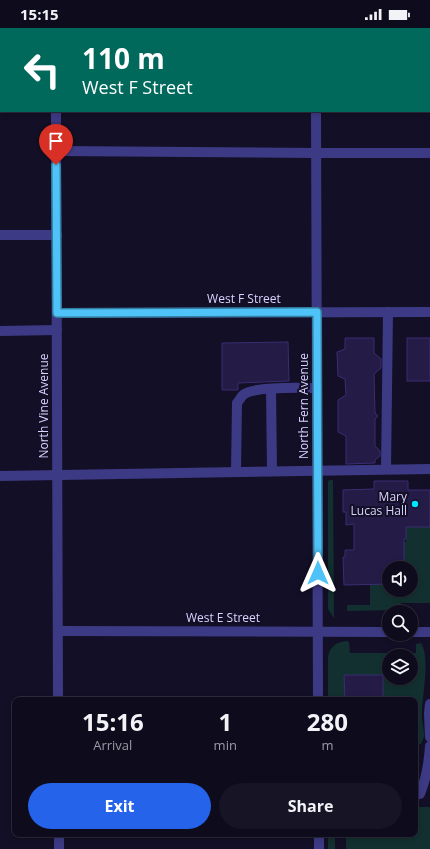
<!DOCTYPE html>
<style>
body{margin:0;font-family:"Open Sans",sans-serif;background:#171425;color:#f1f3f6;height:100vh;display:flex;flex-direction:column;font-size:15px;white-space:nowrap}
*{box-sizing:border-box;margin:0}
p{font-size:13px;color:#9b9ba3}
.icon{flex:none;width:22px;height:22px;fill:none;stroke:currentColor;stroke-width:2;stroke-linecap:round;stroke-linejoin:round}
.map{position:relative;flex:1;overflow:hidden}
.details{position:absolute;left:12px;top:669px;width:406px;height:140px;display:flex;flex-direction:column;background:#0e0b1c;border-radius:8px;box-shadow:0 2px 6px #0003,0 0 0 1px #2e2b3b}
.details>*{flex:none}
.top-card{position:absolute;left:0px;top:0px;width:430px;height:84px;box-shadow:0 2px 6px #0003,0 0 0 1px #2e2b3b;background:#00695c;color:#fff;overflow:hidden}
.tools{position:absolute;left:382px;top:533px;display:grid;gap:8px}
.tools a{display:grid;place-items:center;width:36px;height:36px;border-radius:50%;background:#0e0b1c;box-shadow:0 2px 6px #0003,0 0 0 1px #2e2b3b;font-size:20px}
.pin{position:absolute;display:grid;place-items:center;width:34px;height:34px;color:#fff;margin:-41px -17px;border-radius:50% 50% 50% 0;rotate:-45deg;box-shadow:0 0 4px #0007}
.pin .icon{rotate:45deg}
.me{position:absolute;width:44px;margin:-22px;rotate:0deg;stroke-linejoin:round;filter:drop-shadow(0 0 3px #0008)}
.turn{display:flex;align-items:center;gap:14px;height:84px;padding:0 16px;font-size:18px}
.turn .icon{width:52px;height:52px;stroke-width:2.5}
.turn b{display:block;font-size:28px;line-height:34px}
.eta{display:flex;justify-content:space-evenly;align-items:center;height:68px;text-align:center}
.eta b{font-size:24px;font-weight:700;line-height:28px}
.cta{display:flex;gap:8px;margin-top:auto;padding:8px 16px}
.cta a{flex:1;height:46px;border-radius:24px;background:#2563eb;color:#fff;font-size:16px;font-weight:700;line-height:46px;text-align:center}
.cta a+a{background:#171425;color:#f1f3f6}
.status{display:flex;justify-content:space-between;align-items:center;height:28px;padding:0 20px;background:#0e0b1c;direction:ltr}
.status svg{height:11px;fill:currentColor}
.map>svg:first-child{display:block}
.green{fill:#12302f;fill-rule:evenodd}
.building{fill:#241b47;stroke:#3b2d73}
.lines{fill:none;stroke-linecap:round;stroke-linejoin:round}
.minor{stroke:#3d3a85;stroke-width:10}
.route-casing{stroke:#337fa1;stroke-width:10}
.route{stroke:#4fc3f7;stroke-width:7}
.poi-dot{fill:#00e5ff;stroke:#130f26;stroke-width:1.5}
.labels{text-anchor:middle;stroke-width:4;stroke-linejoin:round;paint-order:stroke}
.street-label{font-size:12px;fill:#d9d4ff;stroke:#130f26}
.poi-label{font-size:12px;fill:#d9d4ff;stroke:#130f26;text-anchor:end}
</style>
<div class="status"><b>15:15</b><svg viewBox="0 0 49 12"><path d="M0 12V9h3v3zM5 12V6h3v6zM10 12V3h3v9zM15 12V0h3v12zM26 1h20v11H26zM47 4h2v5h-2z"/></svg></div>
<div class="map">
<svg width="430" height="821" viewBox="0 0 430 821">
<rect width="100%" height="100%" fill="#130f26"/>
<g class="green">
<path d="M 330,452 L 333,452 L 334,590 L 328,581 L 328,453 Z"/>
<path d="M 406,490 L 426,490 L 426,499 L 430,499 L 430,575 L 401,575 L 400,582 L 347,583 L 347,577 L 370,577 L 370,526 L 374,515 L 406,514 ZM 389,540 L 411,540 L 411,562 L 389,562 Z"/>
<path d="M 347,613 L 349,614 L 350,625 L 416,625 L 416,616 L 421,615 C 430,629 423,664 422,683 C 421,691 424,699 424,707 C 424,711 422,713 421,716 L 415,716 L 415,672 L 328,672 L 328,628 C 331,617 337,614 347,613 ZM 389,628 L 411,628 L 411,650 L 389,650 Z"/>
<path d="M 415,779 L 430,779 L 430,821 L 346,821 L 346,806 L 415,806 Z"/>
<rect x="328" y="806" width="7" height="15"/>
</g>
<g class="building">
<path d="M 345,310 L 374,310 L 374,325 L 381,331 L 381,340 L 374,346 L 375,385 L 378,388 L 375,391 L 375,418 L 380,423 L 380,428 L 375,432 L 375,435 L 346,436 L 346,408 L 338,404 L 338,372 L 346,367 L 345,351 L 338,348 L 337,324 L 345,321 Z"/>
<rect x="407" y="310" width="23" height="43"/>
<path d="M 288,314 L 289,353 L 238,355 L 238,362 L 222,362 L 222,315 Z"/>
<path d="M 374,453 L 408,453 L 408,462 L 430,462 L 430,499 L 406,499 L 406,511 L 404,511 L 404,540 L 389,540 L 389,556 L 344,557 L 343,529 L 345,529 L 345,522 L 354,522 L 354,496 L 346,497 L 346,484 L 343,484 L 343,462 L 374,461 Z"/>
<path d="M 344,647 L 383,647 L 383,672 L 345,672 Z"/>
</g>
<g class="lines">
<g class="minor">
<path d="M 55,0 L 55,1"/>
<path d="M 316,0 L 316,1"/>
<path d="M 116,1 L 116,0"/>
<path d="M 56,83 L 58,672"/>
<path d="M 316,83 L 318,672"/>
<path d="M 56,123 L 316,125 L 430,125"/>
<path d="M 0,207 L 57,207"/>
<path d="M 57,285 L 430,284"/>
<path d="M 0,303 L 57,302"/>
<path d="M 271,361 L 272,443"/>
<path d="M 386,441 L 388,284"/>
<path d="M 236,444 L 237,375 C 239,373 241,369 243,367 C 253,358 302,360 317,360"/>
<path d="M 0,448 L 430,441"/>
<path d="M 58,603 L 389,604"/>
<path d="M 411,604 L 430,604"/>
<path d="M 430,676 L 429,685 L 430,709"/>
<path d="M 420,766 C 426,751 429,734 430,718"/>
<path d="M 59,806 L 59,821"/>
<path d="M 319,806 L 319,821"/>
</g>
</g>
<g class="lines">
<g class="route-casing">
<path id="route" d="M 56,137 L 57,285 L 317,284 L 318,545"/>
</g>
<use href="#route" class="route"/>
</g>
<circle class="poi-dot" cx="415" cy="476" r="4"/>
<g class="labels">
<g class="street-label">
<text x="244" y="275">West F Street</text>
<text transform="translate(44 378) rotate(-90)" y="4">North Vine Avenue</text>
<text transform="translate(304 378) rotate(-90)" y="4">North Fern Avenue</text>
<text x="223" y="594">West E Street</text>
</g>
<g class="poi-label">
<text x="407" y="473">Mary<tspan x="407" dy="14">Lucas Hall</tspan></text>
</g>
</g>
</svg>
<div class="tools">
<a><svg class="icon" aria-label="sound" viewBox="0 0 24 24"><path d="M4 9h4l5-4v14l-5-4H4zM17 9q2 3 0 6"/></svg></a>
<a><svg class="icon" aria-label="search" viewBox="0 0 24 24"><circle cx="10" cy="10" r="6"/><path d="M15 15l6 6"/></svg></a>
<a><svg class="icon" aria-label="layers" viewBox="0 0 24 24"><path d="M12 4l9 5-9 5-9-5zM3 14l9 5 9-5"/></svg></a>
</div>
<div class="pin" style="left:56px;top:137px;background:#d93025"><svg class="icon" aria-label="arrive" viewBox="0 0 24 24"><path d="M6 21V4h12l-3 4 3 4H6"/></svg></div>
<svg class="me" style="left:318px;top:545px" viewBox="-20 -20 40 40"><path d="M0-17L14 15 0 8-14 15z" fill="#4fc3f7" stroke="#fff" stroke-width="4"/></svg>
<div class="top-card">
<div class="turn"><svg class="icon" aria-label="left" viewBox="0 0 24 24"><path d="M17 20v-9H6M10 6l-5 5 5 5"/></svg><div><b>110 m</b>West F Street</div></div>
</div>
<section class="details">
<div class="eta">
<div><b>15:16</b><p>Arrival</p></div>
<div><b>1</b><p>min</p></div>
<div><b>280</b><p>m</p></div>
</div>
<div class="cta"><a>Exit</a><a>Share</a></div>
</section>
</div>
